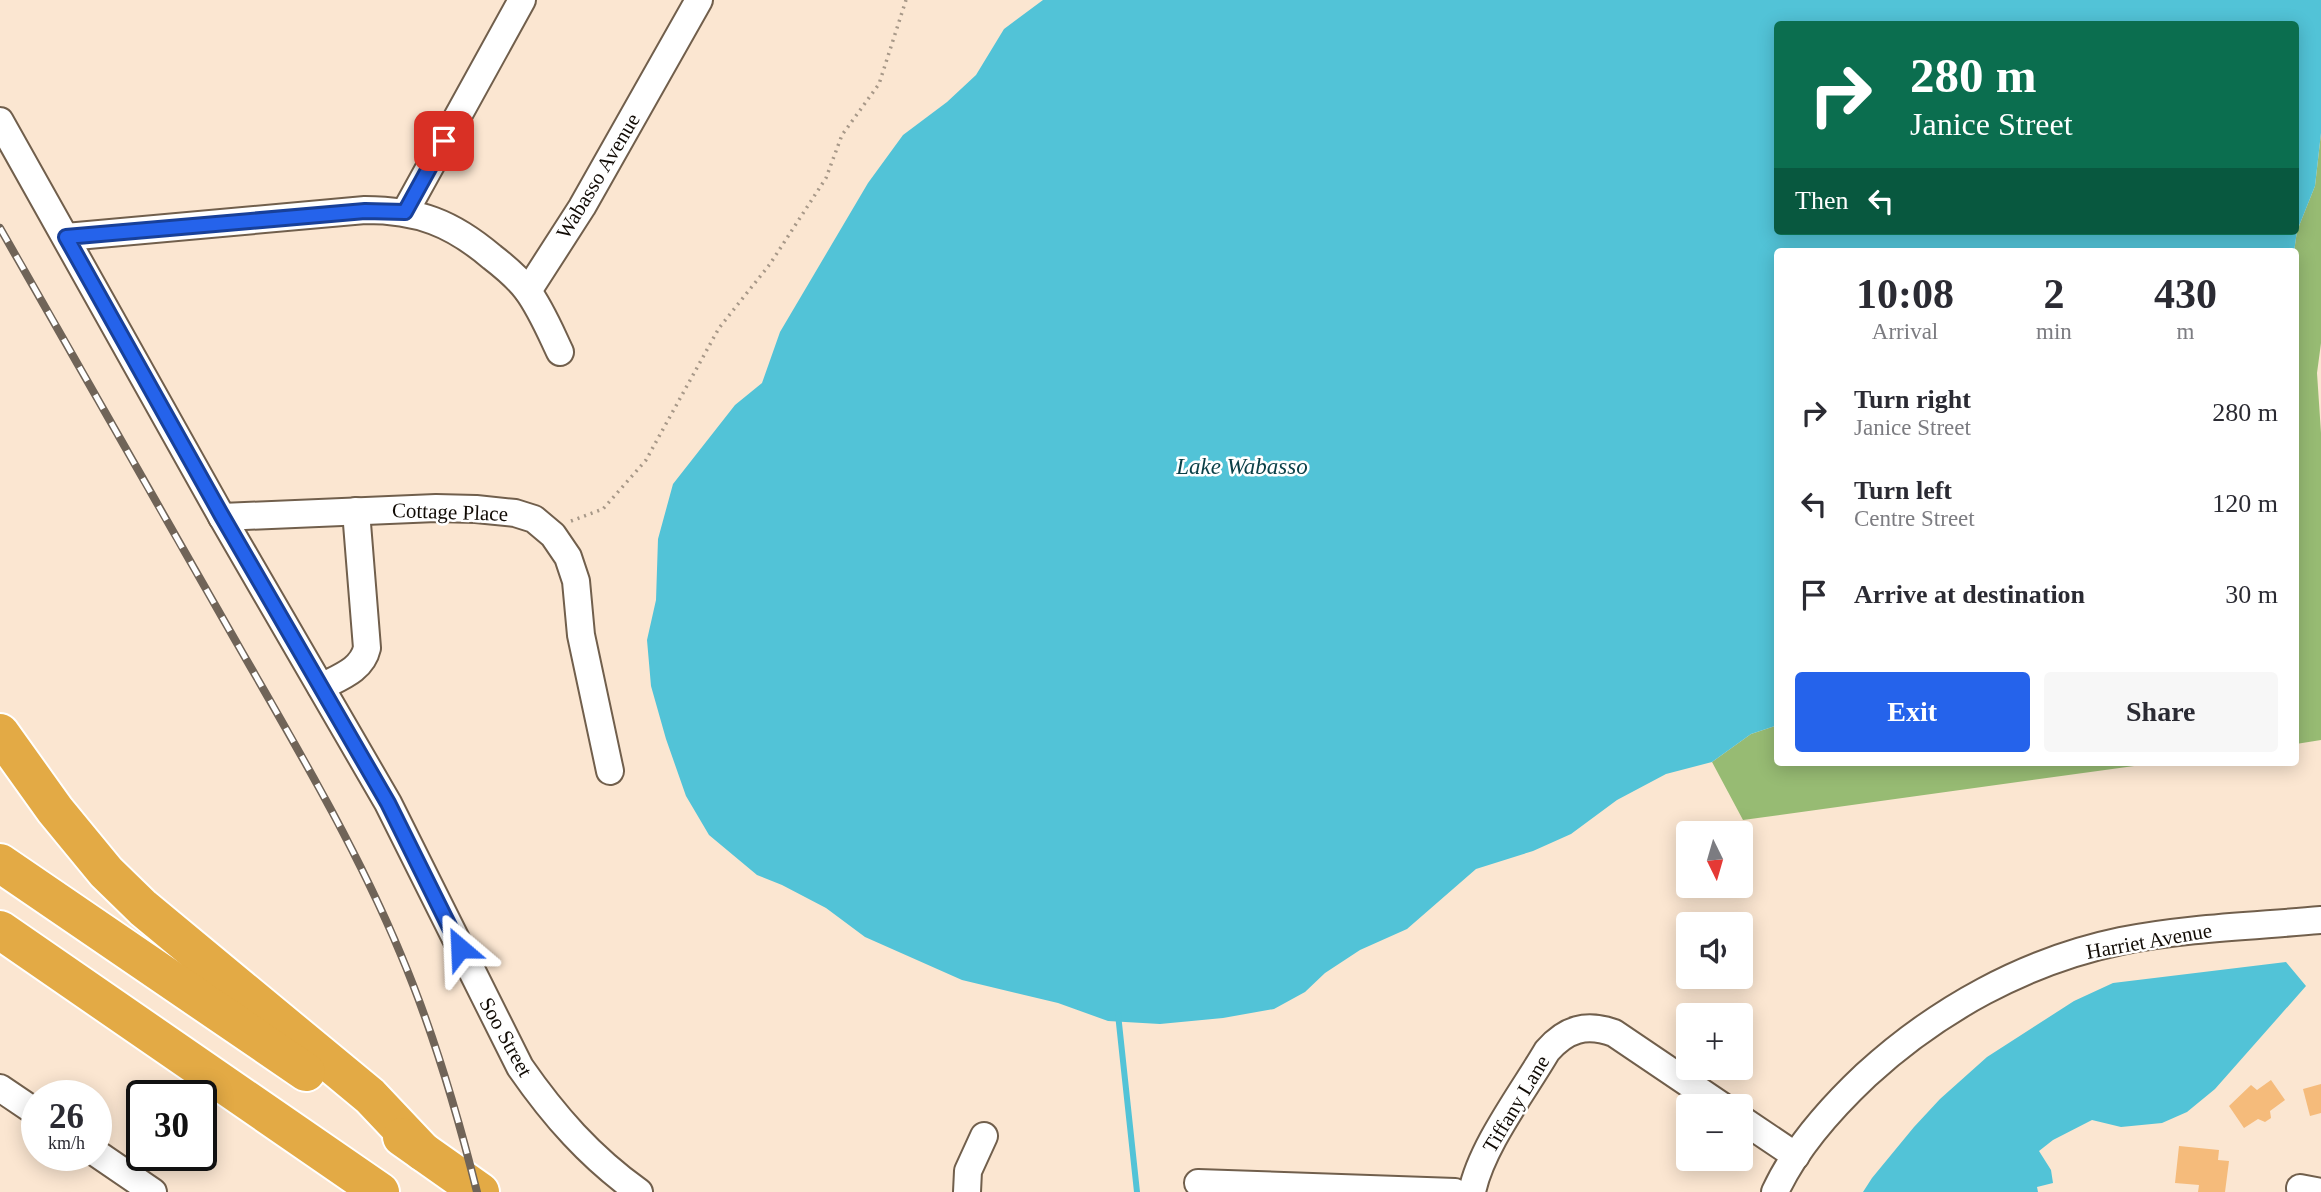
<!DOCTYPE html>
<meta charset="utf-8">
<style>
body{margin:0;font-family:"Times New Roman",serif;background:#f7f7f7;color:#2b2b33;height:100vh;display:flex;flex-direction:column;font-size:26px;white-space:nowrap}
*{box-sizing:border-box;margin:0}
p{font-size:23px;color:#7c7c81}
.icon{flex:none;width:38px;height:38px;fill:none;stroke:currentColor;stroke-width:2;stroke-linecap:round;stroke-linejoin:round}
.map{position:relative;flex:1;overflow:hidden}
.details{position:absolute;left:1774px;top:248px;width:525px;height:518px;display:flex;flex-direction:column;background:#fff;border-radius:7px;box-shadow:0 4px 18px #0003}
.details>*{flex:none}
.banner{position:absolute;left:1774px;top:21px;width:525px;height:214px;border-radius:7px;box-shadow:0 4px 18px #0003;background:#0b6e4f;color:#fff;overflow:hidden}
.needle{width:46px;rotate:175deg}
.fabs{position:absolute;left:1676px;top:821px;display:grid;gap:14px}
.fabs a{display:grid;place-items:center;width:77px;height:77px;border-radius:7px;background:#fff;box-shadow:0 4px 18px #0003;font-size:35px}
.speed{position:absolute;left:21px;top:1080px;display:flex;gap:14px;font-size:35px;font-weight:700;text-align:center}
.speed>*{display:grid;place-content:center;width:91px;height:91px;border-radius:50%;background:#fff;box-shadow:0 4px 18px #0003;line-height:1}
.speed small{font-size:18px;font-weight:400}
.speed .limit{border:4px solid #111;border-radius:10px;background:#fff;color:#111}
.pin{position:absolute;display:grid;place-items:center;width:60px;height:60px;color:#fff;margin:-30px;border-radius:14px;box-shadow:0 4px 10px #0006}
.me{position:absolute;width:77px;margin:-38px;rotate:334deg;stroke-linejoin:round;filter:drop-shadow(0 0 5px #0008)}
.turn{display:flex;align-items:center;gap:24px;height:147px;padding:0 21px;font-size:32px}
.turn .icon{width:91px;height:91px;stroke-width:2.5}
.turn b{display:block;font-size:49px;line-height:60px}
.then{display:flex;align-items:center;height:66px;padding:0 21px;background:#0003;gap:14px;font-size:26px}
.eta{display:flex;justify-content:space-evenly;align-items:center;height:119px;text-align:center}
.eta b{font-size:42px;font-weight:700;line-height:49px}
.cta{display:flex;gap:14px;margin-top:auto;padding:14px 21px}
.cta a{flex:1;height:80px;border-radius:7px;background:#2563eb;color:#fff;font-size:28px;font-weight:700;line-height:80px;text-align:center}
.cta a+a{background:#f7f7f7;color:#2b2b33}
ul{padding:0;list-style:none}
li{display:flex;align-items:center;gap:21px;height:91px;padding:0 21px}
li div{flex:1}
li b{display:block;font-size:26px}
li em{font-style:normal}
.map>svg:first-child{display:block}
.forest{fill:#97bb73}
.water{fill:#52c3d7;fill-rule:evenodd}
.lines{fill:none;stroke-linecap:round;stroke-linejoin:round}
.stream{stroke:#52c3d7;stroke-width:6}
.building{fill:#f5bb7b}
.minor-casing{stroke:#715f4c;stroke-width:30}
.highway-casing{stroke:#fff;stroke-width:42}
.path{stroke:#a79888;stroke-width:3.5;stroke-dasharray:2 5;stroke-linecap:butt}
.minor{stroke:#fff;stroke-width:26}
.highway{stroke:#e3aa45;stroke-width:38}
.rail-casing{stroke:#706458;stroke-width:8}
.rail{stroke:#fff;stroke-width:5;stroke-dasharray:16;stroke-linecap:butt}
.route-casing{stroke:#184099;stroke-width:18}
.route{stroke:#2563eb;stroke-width:12}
.labels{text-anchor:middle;stroke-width:5;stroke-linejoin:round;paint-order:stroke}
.street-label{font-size:21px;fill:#110b05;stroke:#fff}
.water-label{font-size:23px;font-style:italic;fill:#093f47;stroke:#fff}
</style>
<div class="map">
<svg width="2321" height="1192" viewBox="0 0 2321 1192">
<rect width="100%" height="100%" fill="#fbe6d1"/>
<g class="forest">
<path d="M 2321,133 L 2321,343 L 2317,373 L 2321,433 L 2321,740 L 2296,744 L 2296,252 L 2294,252 L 2297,231 L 2315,186 Z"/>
<path d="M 1778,725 L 1778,763 L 2156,763 L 1743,820 L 1712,762 L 1751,734 Z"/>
</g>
<g class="water">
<path d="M 1043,0 L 2321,0 L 2321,133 L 2315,186 L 2297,231 L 2294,252 L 1778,252 L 1778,725 L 1751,734 L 1712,762 L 1666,774 L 1617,800 L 1571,834 L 1533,851 L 1476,869 L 1407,929 L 1360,950 L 1325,973 L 1305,992 L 1274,1009 L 1223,1018 L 1160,1024 L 1108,1021 L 1058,1003 L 962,980 L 865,937 L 826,908 L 782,885 L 757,875 L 709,835 L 686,796 L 666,739 L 651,686 L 647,640 L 656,600 L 658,539 L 673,484 L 735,405 L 762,383 L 780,332 L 868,183 L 903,135 L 947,102 L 976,75 L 1004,29 ZM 1778,24 L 2296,24 L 2296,231 L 1778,231 Z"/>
<path d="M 2286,962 L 2306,986 L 2215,1089 L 2187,1112 L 2162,1123 L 2121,1127 L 2092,1120 L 2053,1140 L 2039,1151 L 2051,1170 L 2053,1183 L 2037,1187 L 2038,1192 L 1863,1192 L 1872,1178 L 1914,1127 L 1940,1099 L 1987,1057 L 2074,1001 L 2113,983 Z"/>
</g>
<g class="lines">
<path class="stream" d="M 1118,1014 L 1137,1192"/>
</g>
<g class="building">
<path d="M 2271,1080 L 2285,1100 L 2270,1111 L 2271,1118 L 2265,1122 L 2258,1119 L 2244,1128 L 2229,1106 L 2251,1085 L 2257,1090 Z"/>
<path d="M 2321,1084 L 2321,1113 L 2310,1116 L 2303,1089 Z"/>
<path d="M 2179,1146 L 2219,1150 L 2218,1160 L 2229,1161 L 2225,1192 L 2198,1192 L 2199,1185 L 2175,1183 Z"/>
</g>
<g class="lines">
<g class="minor-casing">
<g id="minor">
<path d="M 0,121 L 222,517 L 388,803 L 520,1067 C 554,1116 590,1157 639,1192"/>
<path d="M 405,212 L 522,0"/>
<path d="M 66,237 L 365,210 C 418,210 452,223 492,257 C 505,267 517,277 527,290 C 541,309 550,331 560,352"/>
<path d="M 528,291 L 582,207 L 699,0"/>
<path d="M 222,517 L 436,508 L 476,509 L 515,513 L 534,519 L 553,535 L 568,557 L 576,581 L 581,635 L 610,771"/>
<path d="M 321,687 C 340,677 362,670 367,648 L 356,511"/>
<path d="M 0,1088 L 37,1113"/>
<path d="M 1741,1119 L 1796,1156"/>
<path d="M 96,1153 L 153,1192"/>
<path d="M 1198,1183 L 1455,1192"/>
<path d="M 2300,1188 L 2321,1192"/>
<path d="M 967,1192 L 968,1171 L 984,1136"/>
<path d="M 1472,1192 C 1481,1147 1523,1092 1547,1051 C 1566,1029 1586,1023 1614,1033 L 1722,1106"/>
<path d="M 1775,1192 C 1795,1148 1831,1108 1866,1075 C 1937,1010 2025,961 2121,941 C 2186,928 2254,926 2321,920"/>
</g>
</g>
<g class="highway-casing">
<g id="highway">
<path d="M 0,733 L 55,810 L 106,872 L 143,908 L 370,1096 L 423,1152"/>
<path d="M 0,863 L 306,1072"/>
<path d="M 0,930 L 380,1192"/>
<path d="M 402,1137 L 480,1192"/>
</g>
</g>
<path class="path" d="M 571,521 L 603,509 L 646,460 L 719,328 L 770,264 L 826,178 L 842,135 L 879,84 L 906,0"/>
<use href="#minor" class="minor"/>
<use href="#highway" class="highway"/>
<g class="rail-casing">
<path id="rail" d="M 0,228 C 73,355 145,483 218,610 C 282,723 351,835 401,955 C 433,1031 457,1112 477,1192"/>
</g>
<use href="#rail" class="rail"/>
</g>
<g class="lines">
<g class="route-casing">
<path id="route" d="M 444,141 L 405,212 L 365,211 L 66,237 L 222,516 L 388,803 L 460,948"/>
</g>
<use href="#route" class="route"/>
</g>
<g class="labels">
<g class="street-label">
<text transform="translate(598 176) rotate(-59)" y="7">Wabasso Avenue</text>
<text transform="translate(450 512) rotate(2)" y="7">Cottage Place</text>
<text transform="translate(2149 941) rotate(-10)" y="7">Harriet Avenue</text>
<text transform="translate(506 1037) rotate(61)" y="7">Soo Street</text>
<text transform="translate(1516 1104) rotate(-59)" y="7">Tiffany Lane</text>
</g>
<g class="water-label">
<text x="1242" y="474">Lake Wabasso</text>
</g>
</g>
</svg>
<div class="fabs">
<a><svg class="needle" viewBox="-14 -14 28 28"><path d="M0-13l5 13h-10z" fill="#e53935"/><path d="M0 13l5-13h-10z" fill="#7c7c81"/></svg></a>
<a><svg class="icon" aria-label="sound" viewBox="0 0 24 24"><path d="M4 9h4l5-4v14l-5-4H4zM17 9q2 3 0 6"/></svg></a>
<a>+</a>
<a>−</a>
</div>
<div class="speed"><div>26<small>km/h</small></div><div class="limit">30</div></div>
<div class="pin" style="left:444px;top:141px;background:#d93025"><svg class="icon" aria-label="arrive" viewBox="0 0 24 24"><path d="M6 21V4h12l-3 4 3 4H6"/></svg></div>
<svg class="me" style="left:460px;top:948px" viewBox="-20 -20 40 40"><path d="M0-17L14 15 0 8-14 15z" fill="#2563eb" stroke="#fff" stroke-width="4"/></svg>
<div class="banner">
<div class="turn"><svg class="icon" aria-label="right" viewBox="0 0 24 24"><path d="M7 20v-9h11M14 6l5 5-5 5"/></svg><div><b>280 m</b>Janice Street</div></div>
<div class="then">Then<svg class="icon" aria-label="left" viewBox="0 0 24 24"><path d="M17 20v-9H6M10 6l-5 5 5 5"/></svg></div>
</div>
<section class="details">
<div class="eta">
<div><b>10:08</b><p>Arrival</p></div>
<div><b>2</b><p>min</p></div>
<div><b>430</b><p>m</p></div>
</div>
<ul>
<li><svg class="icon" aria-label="right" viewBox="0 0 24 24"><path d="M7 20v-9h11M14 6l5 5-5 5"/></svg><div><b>Turn right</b><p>Janice Street</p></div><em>280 m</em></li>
<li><svg class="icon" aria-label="left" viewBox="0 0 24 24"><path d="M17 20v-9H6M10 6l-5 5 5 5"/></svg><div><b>Turn left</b><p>Centre Street</p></div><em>120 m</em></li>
<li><svg class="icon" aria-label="arrive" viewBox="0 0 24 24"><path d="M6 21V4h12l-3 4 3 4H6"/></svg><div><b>Arrive at destination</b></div><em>30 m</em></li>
</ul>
<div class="cta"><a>Exit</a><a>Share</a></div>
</section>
</div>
